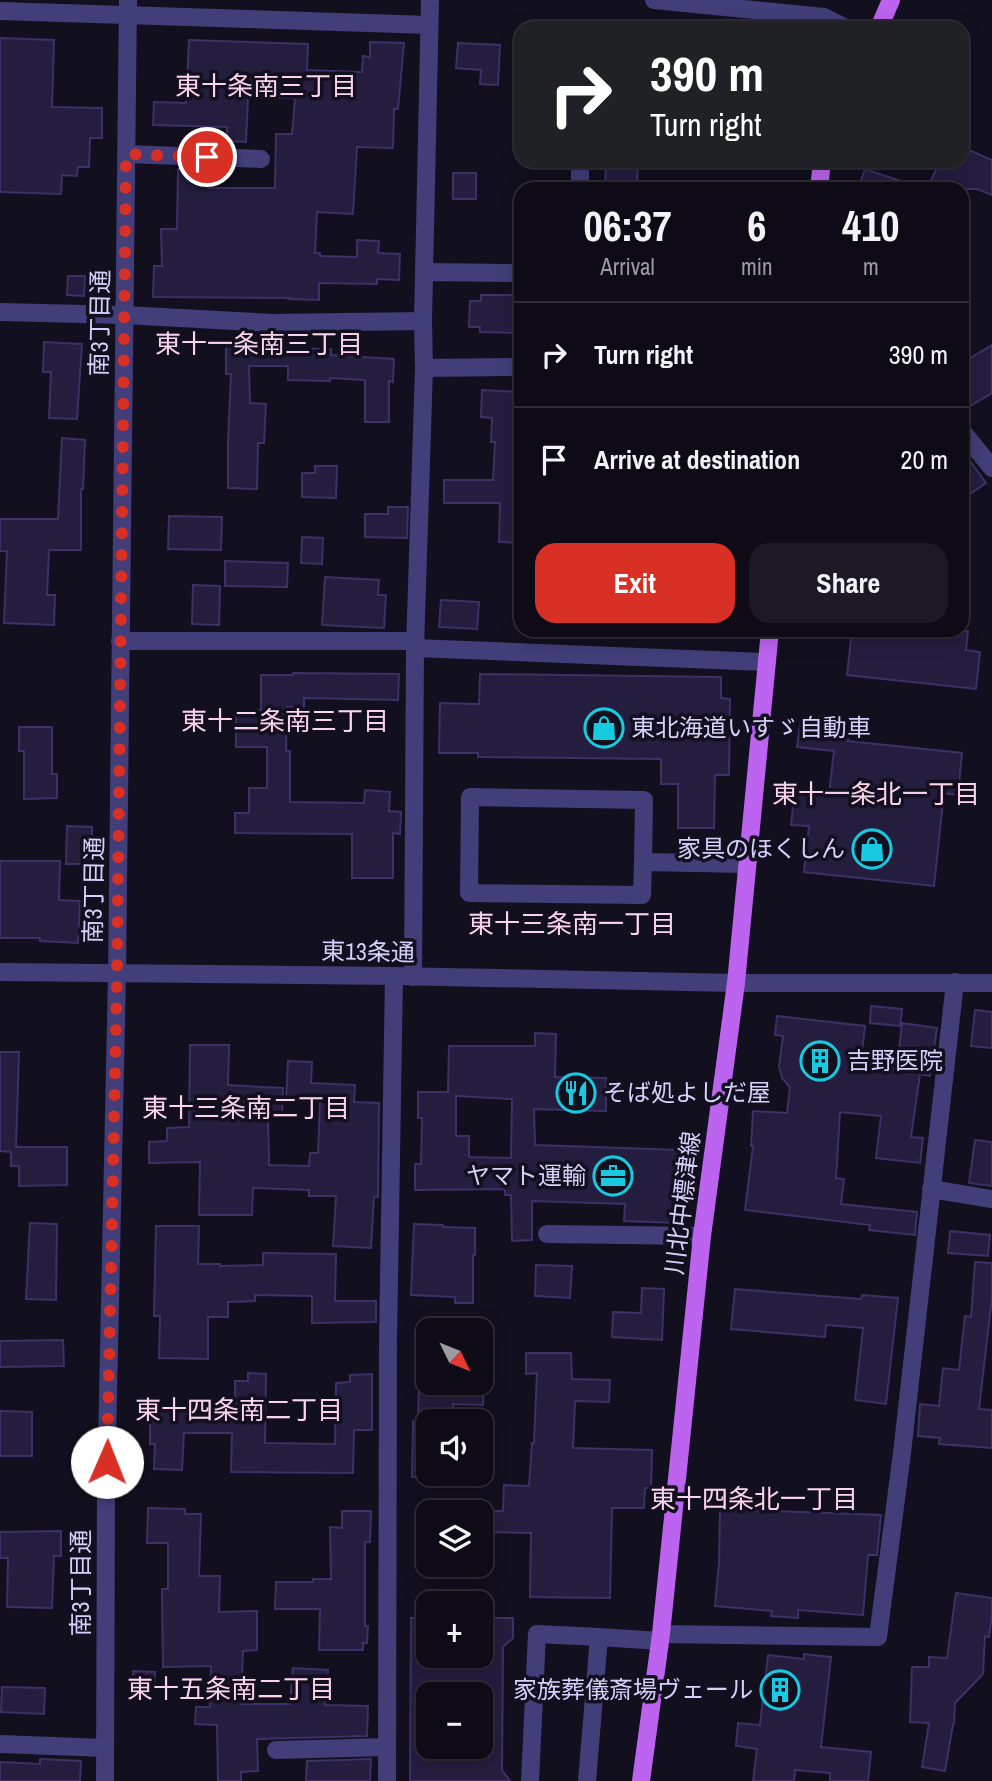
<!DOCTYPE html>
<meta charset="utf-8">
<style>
body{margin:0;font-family:"Archivo Narrow","Noto Sans JP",sans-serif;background:#1c1924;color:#f1f3f6;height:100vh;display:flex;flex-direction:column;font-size:26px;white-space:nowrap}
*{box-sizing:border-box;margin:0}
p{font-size:23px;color:#9b9ba1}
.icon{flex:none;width:38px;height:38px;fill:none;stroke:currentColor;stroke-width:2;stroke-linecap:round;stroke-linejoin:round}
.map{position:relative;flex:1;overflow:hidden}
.side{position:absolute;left:514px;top:182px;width:455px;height:455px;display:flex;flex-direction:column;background:#0e0b17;border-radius:21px;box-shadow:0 4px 18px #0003,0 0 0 2px #2e2b36}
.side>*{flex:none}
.banner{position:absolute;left:514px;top:21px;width:455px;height:147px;border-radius:21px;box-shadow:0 4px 18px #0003,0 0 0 2px #2e2b36;background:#202124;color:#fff;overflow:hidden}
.needle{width:46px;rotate:133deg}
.tools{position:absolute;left:416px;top:1318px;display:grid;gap:14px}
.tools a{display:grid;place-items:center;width:77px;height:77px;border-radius:14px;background:#0e0b17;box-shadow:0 4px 18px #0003,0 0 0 2px #2e2b36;font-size:35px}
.pin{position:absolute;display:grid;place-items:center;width:60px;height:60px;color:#fff;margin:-30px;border:4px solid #fff;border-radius:50%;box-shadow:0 2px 7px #0007}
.me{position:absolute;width:77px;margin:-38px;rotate:1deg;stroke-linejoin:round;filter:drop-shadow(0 0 5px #0008)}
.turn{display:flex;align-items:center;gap:24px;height:147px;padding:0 21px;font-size:32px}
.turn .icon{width:91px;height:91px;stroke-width:2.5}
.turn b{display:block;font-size:49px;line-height:60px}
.eta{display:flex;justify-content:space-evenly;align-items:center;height:119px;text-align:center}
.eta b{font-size:42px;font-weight:700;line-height:49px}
.button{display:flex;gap:14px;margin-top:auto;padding:14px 21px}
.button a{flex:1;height:80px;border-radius:21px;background:#d93025;color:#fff;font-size:28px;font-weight:700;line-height:80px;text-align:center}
.button a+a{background:#1c1924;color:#f1f3f6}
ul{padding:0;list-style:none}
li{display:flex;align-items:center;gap:21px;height:105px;padding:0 21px;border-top:2px solid #2e2b36}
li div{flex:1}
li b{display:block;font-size:26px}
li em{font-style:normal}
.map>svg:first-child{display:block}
.building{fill:#241d3e;stroke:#3c3167;stroke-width:2;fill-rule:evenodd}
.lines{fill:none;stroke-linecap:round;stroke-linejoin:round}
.minor{stroke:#413e79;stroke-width:18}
.major{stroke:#bc63ef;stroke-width:18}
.route{stroke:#d93025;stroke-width:12;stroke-dasharray:0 21.6}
.labels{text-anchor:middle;stroke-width:7;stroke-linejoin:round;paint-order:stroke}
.street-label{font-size:24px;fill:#d6d1fa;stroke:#120f1f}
.poi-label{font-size:24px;fill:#d6d1fa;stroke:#120f1f;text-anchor:start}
.neighbourhood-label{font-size:26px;fill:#fad3ec;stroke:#120f1f}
</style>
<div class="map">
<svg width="992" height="1781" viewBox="0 0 992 1781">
<rect width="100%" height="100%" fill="#120f1f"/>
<g class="building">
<path d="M 0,38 L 54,40 L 52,107 L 102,108 L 102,138 L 90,138 L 89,167 L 78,167 L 77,176 L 62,175 L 61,194 L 0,192 Z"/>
<path d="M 189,40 L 308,44 L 307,70 L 362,72 L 363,56 L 370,57 L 370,42 L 404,43 L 398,109 L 394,109 L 393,148 L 357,147 L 353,214 L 317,212 L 315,253 L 320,253 L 320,256 L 357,257 L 357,240 L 379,241 L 378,253 L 400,254 L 399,280 L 377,279 L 377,284 L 319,283 L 319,300 L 289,299 L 290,298 L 153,297 L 154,266 L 162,266 L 161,229 L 177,229 L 178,169 L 209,170 L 208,188 L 275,188 L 276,134 L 292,134 L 295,98 L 248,98 L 246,142 L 227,141 L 227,127 L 153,125 L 154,102 L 186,103 Z"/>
<path d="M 458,43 L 500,45 L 498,85 L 480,84 L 481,70 L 456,68 Z"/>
<path d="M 962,147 L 992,160 L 992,195 L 977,189 L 927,189 L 940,161 L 962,161 Z"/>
<path d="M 606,161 L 638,161 L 637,189 L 605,189 Z"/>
<path d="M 865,169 L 915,186 L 915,189 L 858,189 Z"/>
<rect x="453" y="173" width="23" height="26"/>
<path d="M 68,276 L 85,276 L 84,296 L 67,295 Z"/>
<path d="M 481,295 L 518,295 L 518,302 L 522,302 L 522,333 L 480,332 L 480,327 L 469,327 L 470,301 L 481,301 Z"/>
<path d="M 44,342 L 82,344 L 77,419 L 49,418 L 51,372 L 43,372 Z"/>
<path d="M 226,342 L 263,342 L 263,348 L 331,349 L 331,355 L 394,359 L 393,382 L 389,381 L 389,422 L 365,422 L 365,380 L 330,378 L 330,381 L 288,380 L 288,366 L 249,366 L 250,403 L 266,404 L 264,443 L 258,443 L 257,489 L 228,488 L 228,442 L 231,374 L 226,374 Z"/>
<path d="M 992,345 L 992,393 L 970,406 L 962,394 L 962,363 Z"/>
<path d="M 482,390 L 522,392 L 522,543 L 499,542 L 500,503 L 444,503 L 444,480 L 493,480 L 495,442 L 491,442 L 492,418 L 481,417 Z"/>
<path d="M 62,438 L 85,440 L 83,489 L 81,489 L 81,550 L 49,550 L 47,595 L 55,595 L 54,625 L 4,623 L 7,551 L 0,551 L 0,519 L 58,519 Z"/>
<path d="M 962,450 L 986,483 L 970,494 L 962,482 Z"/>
<path d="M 315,466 L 337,466 L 336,498 L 302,497 L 302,473 L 315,473 Z"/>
<path d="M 388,507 L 408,507 L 407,538 L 365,537 L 365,514 L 388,514 Z"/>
<path d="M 169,516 L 222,517 L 221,550 L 168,549 Z"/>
<path d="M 302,537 L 323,538 L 322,564 L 301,563 Z"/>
<path d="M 225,561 L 288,563 L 287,587 L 225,586 Z"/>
<path d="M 325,577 L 379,580 L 378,595 L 386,595 L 384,628 L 322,625 Z"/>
<path d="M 193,585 L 220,586 L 219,625 L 192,624 Z"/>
<path d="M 441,600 L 479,602 L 477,629 L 439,627 Z"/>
<path d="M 852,630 L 968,631 L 966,650 L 980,652 L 976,689 L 847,675 Z"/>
<path d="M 293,673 L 399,674 L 398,700 L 304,698 L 304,707 L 287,707 L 286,751 L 290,751 L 290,802 L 364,803 L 365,790 L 390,792 L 389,811 L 401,812 L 400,834 L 393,833 L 393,878 L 352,878 L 352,834 L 235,833 L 235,813 L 249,813 L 249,788 L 267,788 L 267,747 L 236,747 L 236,711 L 261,710 L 261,675 L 293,675 Z"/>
<path d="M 480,674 L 721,677 L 721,698 L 730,699 L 729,775 L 715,775 L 714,828 L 678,828 L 678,784 L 661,784 L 661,759 L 478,757 L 478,753 L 439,753 L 440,703 L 479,704 Z"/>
<path d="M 801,718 L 850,724 L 848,741 L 962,753 L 958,795 L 944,793 L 934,886 L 804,872 L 809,826 L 791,825 L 795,789 L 829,793 L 834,751 L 797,747 Z"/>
<path d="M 19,727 L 52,727 L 52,774 L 57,774 L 57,798 L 24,799 L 24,751 L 19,751 Z"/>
<path d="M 67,826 L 92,827 L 91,864 L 66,864 Z"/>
<path d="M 0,861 L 60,861 L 59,900 L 80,901 L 78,943 L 40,941 L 40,938 L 0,938 Z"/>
<path d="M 871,1006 L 902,1009 L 900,1026 L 870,1023 Z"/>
<path d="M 975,1010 L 992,1012 L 992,1048 L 971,1046 Z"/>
<path d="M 777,1016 L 865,1026 L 861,1062 L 897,1068 L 902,1023 L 937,1028 L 930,1076 L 920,1074 L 911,1137 L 923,1138 L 920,1163 L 876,1158 L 881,1116 L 840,1112 L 836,1178 L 844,1179 L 841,1204 L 917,1212 L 915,1235 L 869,1230 L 870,1225 L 745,1210 L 753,1146 L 751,1146 L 753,1111 L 787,1113 L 790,1087 L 782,1078 L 779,1066 L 783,1036 L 775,1035 Z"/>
<path d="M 535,1033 L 556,1034 L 555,1077 L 606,1078 L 606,1111 L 534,1109 L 535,1145 L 680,1150 L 678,1223 L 624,1221 L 625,1204 L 532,1201 L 532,1240 L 512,1241 L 511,1195 L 505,1195 L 505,1189 L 415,1190 L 415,1164 L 421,1164 L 422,1118 L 418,1118 L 418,1092 L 448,1092 L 449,1046 L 535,1046 ZM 456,1096 L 512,1099 L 511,1158 L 469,1157 L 469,1136 L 456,1136 Z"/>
<path d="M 190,1045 L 229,1045 L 228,1085 L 283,1088 L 282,1114 L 268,1113 L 269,1165 L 309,1166 L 310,1153 L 318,1153 L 320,1102 L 286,1101 L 288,1061 L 312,1062 L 311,1083 L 355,1085 L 354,1102 L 379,1103 L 378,1197 L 374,1197 L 371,1248 L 333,1246 L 336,1196 L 309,1196 L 309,1190 L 253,1188 L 252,1215 L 199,1215 L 200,1162 L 149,1163 L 149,1142 L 167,1141 L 167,1128 L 189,1127 Z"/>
<path d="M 0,1052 L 19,1052 L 16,1147 L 67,1147 L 67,1185 L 19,1186 L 19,1166 L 11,1166 L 11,1152 L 0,1151 Z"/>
<path d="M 975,1140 L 992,1142 L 992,1186 L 969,1183 Z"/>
<path d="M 30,1223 L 57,1224 L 56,1300 L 26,1299 Z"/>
<path d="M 414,1224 L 443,1225 L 443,1227 L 475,1228 L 475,1255 L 473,1255 L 473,1303 L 455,1303 L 455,1297 L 411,1295 Z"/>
<path d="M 156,1226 L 199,1226 L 198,1264 L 220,1264 L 220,1266 L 263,1265 L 263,1253 L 336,1254 L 335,1301 L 376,1301 L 376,1322 L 312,1323 L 312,1296 L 255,1295 L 255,1301 L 228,1302 L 228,1317 L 208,1317 L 208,1359 L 159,1358 L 160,1316 L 154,1316 Z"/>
<path d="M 950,1231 L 990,1235 L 988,1256 L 948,1253 Z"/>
<path d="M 975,1262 L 992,1263 L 992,1297 L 979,1409 L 992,1410 L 992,1448 L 939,1444 L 940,1438 L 918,1436 L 920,1404 L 939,1406 L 943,1368 L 959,1370 L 965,1316 L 971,1317 Z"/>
<path d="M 536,1265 L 572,1266 L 570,1298 L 535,1296 Z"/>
<path d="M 642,1288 L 664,1289 L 662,1340 L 612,1337 L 613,1312 L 641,1313 Z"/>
<path d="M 735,1289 L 861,1299 L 862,1295 L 898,1298 L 886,1404 L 855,1400 L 863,1328 L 826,1325 L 825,1337 L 731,1329 Z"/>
<path d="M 63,1340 L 64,1366 L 0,1367 L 0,1341 Z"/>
<path d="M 526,1353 L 571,1353 L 572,1379 L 610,1380 L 609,1402 L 575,1401 L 573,1448 L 652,1450 L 651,1488 L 645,1488 L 644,1508 L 612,1508 L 610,1598 L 530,1597 L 531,1533 L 481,1532 L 481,1511 L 503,1511 L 504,1485 L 529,1486 L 532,1443 L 534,1443 L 537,1373 L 526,1374 Z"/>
<path d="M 248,1373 L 266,1374 L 265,1443 L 335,1444 L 336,1383 L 350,1382 L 350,1375 L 372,1374 L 372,1430 L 354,1430 L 353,1473 L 231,1472 L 232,1433 L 184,1433 L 182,1470 L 154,1469 L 155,1444 L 150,1444 L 150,1408 L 191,1408 L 191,1403 L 235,1403 L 235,1381 L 248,1381 Z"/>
<path d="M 419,1382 L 484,1382 L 483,1405 L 453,1404 L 453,1421 L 418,1421 Z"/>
<path d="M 0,1411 L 32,1412 L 32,1456 L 0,1456 Z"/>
<path d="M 413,1421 L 429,1421 L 429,1477 L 412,1477 Z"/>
<path d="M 148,1508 L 185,1509 L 185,1514 L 201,1514 L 199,1576 L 220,1576 L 219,1612 L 257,1611 L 257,1650 L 243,1651 L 241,1704 L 290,1704 L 293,1668 L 328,1670 L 325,1705 L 368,1706 L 367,1736 L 257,1739 L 258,1771 L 241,1772 L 241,1781 L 218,1781 L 217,1725 L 195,1724 L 196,1707 L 210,1707 L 211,1666 L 163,1667 L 162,1589 L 168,1589 L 168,1543 L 147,1543 Z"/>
<path d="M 720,1509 L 881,1515 L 877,1555 L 868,1555 L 863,1615 L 798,1610 L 798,1618 L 771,1616 L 772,1611 L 715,1606 L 719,1563 Z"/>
<path d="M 342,1511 L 371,1511 L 370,1542 L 365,1542 L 365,1626 L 368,1626 L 367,1643 L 363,1643 L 363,1650 L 319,1650 L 320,1609 L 275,1609 L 276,1582 L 313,1582 L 313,1579 L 331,1579 L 330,1527 L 342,1528 Z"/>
<path d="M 61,1531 L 61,1556 L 54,1556 L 52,1608 L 7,1607 L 8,1558 L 0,1558 L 0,1532 Z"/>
<path d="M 956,1593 L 992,1598 L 992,1615 L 989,1637 L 985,1636 L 983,1674 L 955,1703 L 954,1724 L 953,1724 L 945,1771 L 922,1767 L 929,1723 L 910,1722 L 912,1667 L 929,1667 L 929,1657 L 947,1658 Z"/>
<path d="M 411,1618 L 429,1618 L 429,1656 L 481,1656 L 481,1618 L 513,1618 L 513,1638 L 503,1647 L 502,1770 L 510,1781 L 410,1781 ZM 429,1694 L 481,1694 L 481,1746 L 429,1746 Z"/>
<path d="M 804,1654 L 831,1657 L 821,1747 L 871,1752 L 868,1781 L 830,1781 L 830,1773 L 795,1770 L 794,1781 L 753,1781 L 757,1749 L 736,1746 L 738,1723 L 760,1725 L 768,1655 L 804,1659 Z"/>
<path d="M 133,1671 L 155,1672 L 154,1690 L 133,1688 Z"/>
<path d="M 2,1687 L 45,1688 L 44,1714 L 1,1712 Z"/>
<path d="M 40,1759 L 81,1761 L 80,1781 L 0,1781 L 0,1762 L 40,1764 Z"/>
<path d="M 371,1759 L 370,1781 L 306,1781 L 307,1761 Z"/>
</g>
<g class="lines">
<g class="minor">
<path d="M 654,0 L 824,17 L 846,28"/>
<path d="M 0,11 L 429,25"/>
<path d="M 126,154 L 261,159"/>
<path d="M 580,189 L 580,161"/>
<path d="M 424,272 L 522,273"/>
<path d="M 0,312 L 125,315 L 272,323 L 423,321"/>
<path d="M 424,368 L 522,367"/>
<path d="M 962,431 L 992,468"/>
<path d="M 120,641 L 415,641"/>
<path d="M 415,648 L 766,662"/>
<path d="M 643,862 L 642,895 L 469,893 L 470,797 L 644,800 L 643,862 L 747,864"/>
<path d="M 0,972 L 394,976 L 736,983 L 992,983"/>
<path d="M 413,977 L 415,648 L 424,368 L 423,321 L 430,0"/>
<path d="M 931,1189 L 992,1199"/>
<path d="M 547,1234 L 702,1236"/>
<path d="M 661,1634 L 878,1637 L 902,1453 L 955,982"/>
<path d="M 0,1744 L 105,1748"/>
<path d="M 276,1750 L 387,1747"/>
<path d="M 105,1781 L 106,1490 L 117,974 L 128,0"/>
<path d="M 387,1781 L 388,1340 L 394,976"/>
<path d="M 530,1781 L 537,1634 L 599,1637"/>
<path d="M 587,1781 L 599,1637 L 660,1641"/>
</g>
<g class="major">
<path d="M 879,28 L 891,0"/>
<path d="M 819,189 L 822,161"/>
<path d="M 641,1781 L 661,1634 L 702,1236 L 736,983 L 770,630"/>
</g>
</g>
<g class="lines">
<path class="route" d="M 107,1462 L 117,974 L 126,154 L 207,157"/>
</g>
<defs>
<g id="shop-ring" transform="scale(2.0125)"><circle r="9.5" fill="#120f1f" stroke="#17cae0" stroke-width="1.5"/><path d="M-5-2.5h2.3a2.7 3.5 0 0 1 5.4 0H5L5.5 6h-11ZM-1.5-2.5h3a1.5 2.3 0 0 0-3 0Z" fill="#17cae0"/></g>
<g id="building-ring" transform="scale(2.0125)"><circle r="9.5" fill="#120f1f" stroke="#17cae0" stroke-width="1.5"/><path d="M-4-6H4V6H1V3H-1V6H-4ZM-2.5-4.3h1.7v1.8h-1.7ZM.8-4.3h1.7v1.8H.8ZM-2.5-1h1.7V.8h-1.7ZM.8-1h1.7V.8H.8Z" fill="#17cae0"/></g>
<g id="restaurant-ring" transform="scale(2.0125)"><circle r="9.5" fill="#120f1f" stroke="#17cae0" stroke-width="1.5"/><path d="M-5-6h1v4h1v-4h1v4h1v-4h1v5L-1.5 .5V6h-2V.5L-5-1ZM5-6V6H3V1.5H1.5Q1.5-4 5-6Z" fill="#17cae0"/></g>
<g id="office-ring" transform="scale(2.0125)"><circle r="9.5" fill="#120f1f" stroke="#17cae0" stroke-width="1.5"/><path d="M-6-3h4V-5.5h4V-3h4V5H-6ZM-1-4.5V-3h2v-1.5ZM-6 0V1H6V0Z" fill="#17cae0"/></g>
</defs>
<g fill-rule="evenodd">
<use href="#shop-ring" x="604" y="728"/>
<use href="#shop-ring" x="872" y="849"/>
<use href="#building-ring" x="820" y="1061"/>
<use href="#restaurant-ring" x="576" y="1093"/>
<use href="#office-ring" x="613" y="1176"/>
<use href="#building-ring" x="780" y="1690"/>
</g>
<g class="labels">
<g class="street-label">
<text transform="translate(100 323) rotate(-89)" y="8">南3丁目通</text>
<text transform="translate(94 890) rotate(-89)" y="8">南3丁目通</text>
<text transform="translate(368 952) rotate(1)" y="8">東13条通</text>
<text transform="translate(683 1203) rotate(-83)" y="8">川北中標津線</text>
<text transform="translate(81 1583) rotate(-90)" y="8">南3丁目通</text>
</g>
<g class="poi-label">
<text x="631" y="736">東北海道いすゞ自動車</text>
<text x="845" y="857" text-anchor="end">家具のほくしん</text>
<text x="847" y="1069">吉野医院</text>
<text x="603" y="1101">そば処よしだ屋</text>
<text x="586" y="1184" text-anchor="end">ヤマト運輸</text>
<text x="753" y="1698" text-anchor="end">家族葬儀斎場ヴェール</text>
</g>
<g class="neighbourhood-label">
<text x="266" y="95">東十条南三丁目</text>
<text x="259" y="353">東十一条南三丁目</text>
<text x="285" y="730">東十二条南三丁目</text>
<text x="876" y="803">東十一条北一丁目</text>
<text x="572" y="933">東十三条南一丁目</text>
<text x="246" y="1117">東十三条南二丁目</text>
<text x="239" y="1419">東十四条南二丁目</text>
<text x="754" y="1508">東十四条北一丁目</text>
<text x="231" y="1698">東十五条南二丁目</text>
</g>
</g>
</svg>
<div class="tools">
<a><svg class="needle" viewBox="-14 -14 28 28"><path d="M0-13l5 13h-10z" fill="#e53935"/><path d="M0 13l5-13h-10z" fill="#9b9ba1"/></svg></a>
<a><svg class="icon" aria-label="sound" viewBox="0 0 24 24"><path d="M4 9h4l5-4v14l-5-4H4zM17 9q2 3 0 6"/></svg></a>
<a><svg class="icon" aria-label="layers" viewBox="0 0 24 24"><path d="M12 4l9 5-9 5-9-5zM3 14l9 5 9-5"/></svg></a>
<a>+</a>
<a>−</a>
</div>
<div class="pin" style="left:207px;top:157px;background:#d93025"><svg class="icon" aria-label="arrive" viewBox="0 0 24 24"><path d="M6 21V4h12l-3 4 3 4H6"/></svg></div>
<svg class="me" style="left:107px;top:1462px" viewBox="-20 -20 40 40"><circle r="19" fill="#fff"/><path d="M0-13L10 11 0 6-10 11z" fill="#d93025"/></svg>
<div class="banner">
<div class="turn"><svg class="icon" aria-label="right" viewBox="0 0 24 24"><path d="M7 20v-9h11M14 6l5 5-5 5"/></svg><div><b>390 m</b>Turn right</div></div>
</div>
<section class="side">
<div class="eta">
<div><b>06:37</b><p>Arrival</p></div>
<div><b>6</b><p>min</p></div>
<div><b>410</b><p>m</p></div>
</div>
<ul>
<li><svg class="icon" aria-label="right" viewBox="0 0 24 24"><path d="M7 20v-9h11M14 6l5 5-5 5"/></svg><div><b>Turn right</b></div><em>390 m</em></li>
<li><svg class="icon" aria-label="arrive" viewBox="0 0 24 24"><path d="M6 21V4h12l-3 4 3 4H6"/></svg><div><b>Arrive at destination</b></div><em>20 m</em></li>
</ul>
<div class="button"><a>Exit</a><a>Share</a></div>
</section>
</div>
